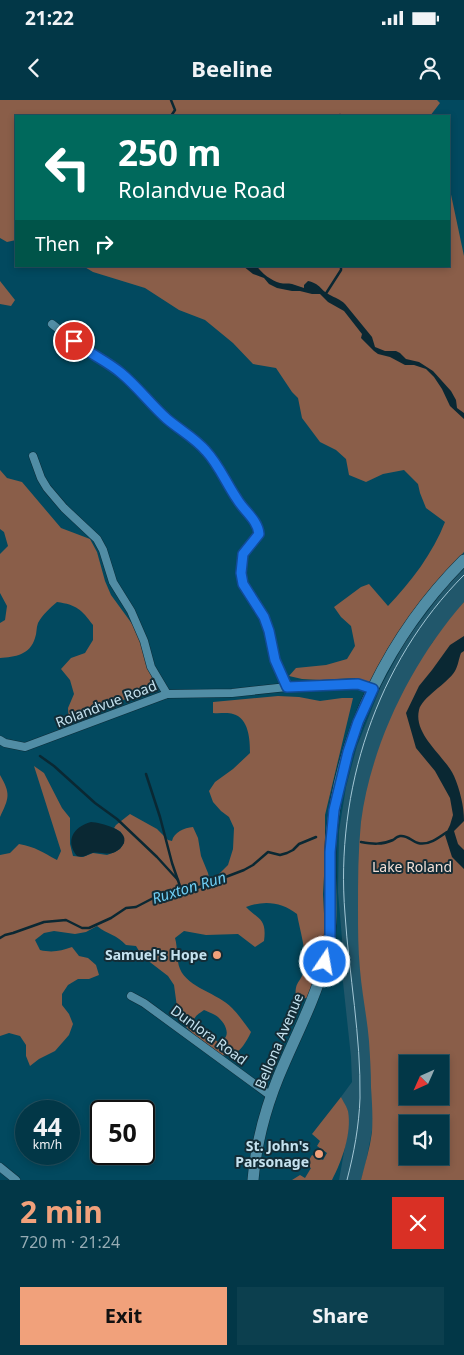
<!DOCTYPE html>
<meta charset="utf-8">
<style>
body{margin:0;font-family:"Noto Sans",sans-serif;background:#0c3f4e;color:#f1f3f6;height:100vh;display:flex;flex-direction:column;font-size:19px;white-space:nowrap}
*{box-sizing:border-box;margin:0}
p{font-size:16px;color:#96acb4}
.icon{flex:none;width:28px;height:28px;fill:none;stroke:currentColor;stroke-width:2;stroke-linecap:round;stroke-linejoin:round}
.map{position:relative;height:1080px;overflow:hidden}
.side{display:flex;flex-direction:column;background:#023747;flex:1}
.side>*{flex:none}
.banner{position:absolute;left:15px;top:15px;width:435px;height:152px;border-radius:0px;box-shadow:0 2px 8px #0003,0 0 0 1px #235160;background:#00695c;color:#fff;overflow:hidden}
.needle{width:32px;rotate:225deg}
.tools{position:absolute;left:399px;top:955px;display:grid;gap:10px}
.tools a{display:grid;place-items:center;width:50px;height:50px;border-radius:0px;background:#023747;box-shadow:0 2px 8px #0003,0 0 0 1px #235160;font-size:25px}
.speed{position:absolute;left:15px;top:1000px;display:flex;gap:10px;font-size:25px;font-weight:700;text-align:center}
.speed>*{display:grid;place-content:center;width:65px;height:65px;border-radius:50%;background:#023747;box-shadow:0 2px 8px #0003,0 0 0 1px #235160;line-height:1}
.speed small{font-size:12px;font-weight:400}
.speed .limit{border:2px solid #111;border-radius:8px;background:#fff;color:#111}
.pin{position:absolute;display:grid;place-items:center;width:42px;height:42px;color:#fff;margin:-21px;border:2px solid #fff;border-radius:50%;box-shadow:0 1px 5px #0007}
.me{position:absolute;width:55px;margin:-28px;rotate:12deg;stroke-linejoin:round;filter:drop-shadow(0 0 4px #0008)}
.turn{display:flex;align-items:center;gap:18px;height:105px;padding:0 20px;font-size:22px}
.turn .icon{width:65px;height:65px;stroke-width:2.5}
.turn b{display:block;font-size:35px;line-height:42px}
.then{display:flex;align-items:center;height:48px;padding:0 20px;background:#0003;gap:10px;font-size:19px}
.round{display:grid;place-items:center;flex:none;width:52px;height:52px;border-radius:0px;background:#0c3f4e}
.headline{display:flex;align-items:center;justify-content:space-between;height:85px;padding:0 20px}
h1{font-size:30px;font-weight:700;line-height:38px;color:#f1a17b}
.cta{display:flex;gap:10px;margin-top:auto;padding:10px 20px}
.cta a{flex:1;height:58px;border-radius:0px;background:#f1a17b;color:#111;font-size:20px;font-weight:700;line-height:58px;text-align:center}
.cta a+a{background:#0c3f4e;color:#f1f3f6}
.status{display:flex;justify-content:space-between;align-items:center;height:35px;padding:0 25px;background:#023747;direction:ltr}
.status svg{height:14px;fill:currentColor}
header{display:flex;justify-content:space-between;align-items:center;height:65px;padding:0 20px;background:#023747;font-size:22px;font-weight:700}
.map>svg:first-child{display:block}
.built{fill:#21576b}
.green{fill:#8a5e49;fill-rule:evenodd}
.water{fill:#0a2833}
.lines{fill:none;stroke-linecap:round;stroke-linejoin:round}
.stream{stroke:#0a2833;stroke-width:2.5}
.street-casing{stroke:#0d2d39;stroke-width:9}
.secondary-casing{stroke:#0d2d39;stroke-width:12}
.street{stroke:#518da5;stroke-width:8}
.secondary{stroke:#518da5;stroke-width:11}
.tram{stroke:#a3c7d6;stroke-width:1}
.route-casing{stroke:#114b97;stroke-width:12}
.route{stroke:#1a73e8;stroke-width:9}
.poi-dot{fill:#f1a17b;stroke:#132c36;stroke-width:2}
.labels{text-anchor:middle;stroke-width:4;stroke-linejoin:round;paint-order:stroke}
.street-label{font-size:14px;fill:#c5e2ef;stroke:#132c36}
.park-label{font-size:14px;fill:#f3ded5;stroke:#132c36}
.poi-label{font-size:14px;font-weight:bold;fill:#c5e2ef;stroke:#132c36;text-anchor:end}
.water-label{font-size:15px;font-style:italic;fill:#6ecdf3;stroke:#132c36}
</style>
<div class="status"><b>21:22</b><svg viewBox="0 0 49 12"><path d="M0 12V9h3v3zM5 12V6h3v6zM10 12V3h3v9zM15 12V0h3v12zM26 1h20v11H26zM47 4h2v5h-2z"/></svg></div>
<header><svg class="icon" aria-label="back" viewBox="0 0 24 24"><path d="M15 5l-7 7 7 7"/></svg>Beeline<svg class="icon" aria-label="person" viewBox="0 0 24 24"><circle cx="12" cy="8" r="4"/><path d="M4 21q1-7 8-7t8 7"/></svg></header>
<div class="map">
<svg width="464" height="1080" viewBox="0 0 464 1080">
<rect width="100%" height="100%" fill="#02495f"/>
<path class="built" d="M 464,469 L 464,502 L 432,543 L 409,583 L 383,638 L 374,664 L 367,694 L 362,720 L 372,945 L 374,1020 L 365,1067 L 361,1080 L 339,1080 L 348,1030 L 348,1011 L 341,997 L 352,982 L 351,957 L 340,854 L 342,839 L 338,792 L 339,731 L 346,687 L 357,646 L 381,586 L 406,540 L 448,484 Z"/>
<g class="green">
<path d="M 0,0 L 437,0 L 440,3 L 430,16 L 319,16 L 305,15 L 294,16 L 16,16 L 16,140 L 7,142 L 0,138 Z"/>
<path d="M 449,85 L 464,156 L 464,452 L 427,493 L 388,548 L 370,583 L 355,578 L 320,580 L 302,579 L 289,576 L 296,568 L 326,565 L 347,559 L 355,546 L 351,526 L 341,517 L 334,507 L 361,487 L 369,484 L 388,506 C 411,482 433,453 445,422 L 426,408 L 420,393 L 418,384 L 404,370 L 383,374 L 366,382 L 349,375 L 346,359 L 336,350 L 320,342 L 302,318 L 298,298 L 292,292 L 276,268 L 253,264 L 233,243 L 205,220 L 179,210 L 145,188 L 93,172 L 83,166 L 449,166 Z"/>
<path d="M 0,181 L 15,200 L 11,206 L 0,204 Z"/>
<path d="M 0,370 L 7,378 L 22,382 L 61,428 L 90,439 L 97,452 L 105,481 L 111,495 L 138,532 L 152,575 L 150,589 L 137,596 L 94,608 L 69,622 L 68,608 L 74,594 L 70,580 L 61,569 L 71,558 L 85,553 L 93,540 L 93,525 C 81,509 77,505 57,502 C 50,508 43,514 38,523 C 36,528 37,533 35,538 C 30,555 15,557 0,558 L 0,523 L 5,520 L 7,506 L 0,493 L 0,454 L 8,446 L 4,432 L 0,429 Z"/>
<path d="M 464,502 L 464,1080 L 361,1080 C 365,1064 370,1048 372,1032 C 373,1017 372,1002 371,987 C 371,972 370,956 369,941 C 367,917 362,894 360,870 C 358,850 358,829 358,809 C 358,780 358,751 361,722 C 371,644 412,561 464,502 ZM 408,964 L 440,964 L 440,996 L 408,996 ZM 408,1024 L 440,1024 L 440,1056 L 408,1056 Z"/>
<path d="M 278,596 L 299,597 L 320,601 L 342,598 L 353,598 L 325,715 L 325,758 L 323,794 L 325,833 L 311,888 L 307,898 L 296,899 C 294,881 300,884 305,869 C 308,858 299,826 297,814 C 282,802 264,800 246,807 C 259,820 267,819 264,841 L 255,847 L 238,834 L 206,835 L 184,831 L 175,838 C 178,848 176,859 180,869 C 188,888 218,893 232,908 C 239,915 245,924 251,932 C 246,943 241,950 232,956 L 221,955 L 202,942 L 186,927 L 177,907 L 174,885 L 168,876 L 142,856 L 136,846 L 126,845 C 116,834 108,835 97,826 L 86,832 L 75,834 L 54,831 L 44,833 L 35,840 L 40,850 C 52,853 61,851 72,847 L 79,856 L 88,858 L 96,865 L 99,875 L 89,879 L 78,879 L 68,885 L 62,894 L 62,905 L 69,914 L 73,924 L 69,935 L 55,951 L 39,959 L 30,966 L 26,956 L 26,945 L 20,936 L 9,933 L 0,936 L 0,755 L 10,753 L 19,744 C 36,747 42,752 57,760 L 61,751 L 34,666 L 44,673 L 62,708 L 70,718 L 70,744 L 73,756 L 83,757 L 93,753 L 107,755 L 115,752 L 120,749 L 124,743 L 121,732 L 114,728 L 116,725 L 130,714 L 157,729 L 168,740 L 172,741 C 174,732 184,728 193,727 L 198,738 L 201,756 L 208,773 L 210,783 L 228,765 L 233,749 L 234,728 L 229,717 L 221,711 L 213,702 L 209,691 L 215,682 L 233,669 L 250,653 C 250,640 249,618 233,614 C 227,612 219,614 213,613 L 213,602 ZM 204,910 C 207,911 211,913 215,915 C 225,921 234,938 218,942 L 209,935 L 195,928 C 190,919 197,915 204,910 Z"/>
<path d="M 0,675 C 11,694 9,698 0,717 Z"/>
<path d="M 341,997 C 343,1001 347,1007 348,1011 C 352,1033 342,1061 332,1080 L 292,1080 L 300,1075 L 305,1078 L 311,1068 L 306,1065 L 312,1055 L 323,1060 L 327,1053 L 317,1046 L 320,1041 L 312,1034 Z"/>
</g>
<g class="water">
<path d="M 243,166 L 250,168 L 257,166 C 261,173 272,181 280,183 C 284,184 288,183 292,184 C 296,185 300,187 304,188 L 304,185 L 308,181 C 321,184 320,190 330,195 C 335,198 340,199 345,204 L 372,237 L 375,247 L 385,251 L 396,251 L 400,253 L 406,259 L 419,262 L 433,271 L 451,291 L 456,300 L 457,308 L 464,313 L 464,319 L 450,306 L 442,289 L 434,277 L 426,269 L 414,265 L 405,265 L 390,257 L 378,254 L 374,251 L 361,238 L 362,234 L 344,211 L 328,202 L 320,194 L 312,194 L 300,191 L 292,191 L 277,188 L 269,184 L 264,178 L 253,174 Z"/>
<path d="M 464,536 L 464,551 L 461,553 C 459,558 458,566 455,571 C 447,584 422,597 419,610 C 413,635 445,656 454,676 C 460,690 464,706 464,721 L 454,731 L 458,744 L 464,750 L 464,769 L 452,757 L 445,735 L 450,725 L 453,715 L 450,698 L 435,671 L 416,648 L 406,613 L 419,586 L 432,570 L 450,545 Z"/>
<path d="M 91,722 C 101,723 129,729 124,743 C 122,747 119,750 115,752 C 107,756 100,751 92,753 C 86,755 84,758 77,756 C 65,741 73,727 91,722 Z"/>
</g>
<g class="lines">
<g class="stream">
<path d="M 171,0 L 175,10 L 171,16"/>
<path d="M 340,15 L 340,16"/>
<path d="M 325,195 L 341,170 L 341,166"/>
<path d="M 40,656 L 54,666 L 95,703 L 117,719 L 157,757 L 178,780"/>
<path d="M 146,674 L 160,717 L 172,763 L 182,792"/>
<path d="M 361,742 C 372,744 382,745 393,740 C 397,738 395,737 400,736 C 408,735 411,741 418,743 C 428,746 440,737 447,732"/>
<path d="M 0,838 L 5,835 L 13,833 L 44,822 L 66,820 L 82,828 L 89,828 L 111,818 L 126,808 L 136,807 L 163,793 L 169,792 L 175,794 L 189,791 L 244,770 L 253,765 L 268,752 L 280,755 L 287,753 L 293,750 L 299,744 L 316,737"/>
</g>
<g class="street-casing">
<g id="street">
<path d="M 52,224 L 84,249 L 121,272 L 167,319 L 198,343 L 207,352 L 221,371 L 238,401 L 255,423 L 259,430 L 259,435 L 243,454 L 241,473 L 243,484 L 250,497 L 264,517 L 269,531 L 271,543 L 275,560 L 287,587"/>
<path d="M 33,356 L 41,378 L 47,388 L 64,408 L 97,439 L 103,450 L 113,482 L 131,511 L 144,541 L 151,567 L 167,594"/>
<path d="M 0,640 L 5,643 L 25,647 L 167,594 L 232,593 L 287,587 L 358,584 L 373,589"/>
<path d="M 131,896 L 144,903 L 271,996"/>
<path d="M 0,1067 L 16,1080"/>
</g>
</g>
<g class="secondary-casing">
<path id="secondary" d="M 253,1080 C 256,1045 265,1010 278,978 C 294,939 314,902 325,862 C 336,822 328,779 331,738 C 340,633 391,533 464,460"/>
</g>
<use href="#street" class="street"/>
<use href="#secondary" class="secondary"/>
<path class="tram" d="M 347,1080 C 354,1053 359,1026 360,998 C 361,936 349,875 345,814 C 335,691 376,563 464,475"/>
</g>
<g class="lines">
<g class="route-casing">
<path id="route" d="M 74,241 C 88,253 107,261 121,273 C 138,287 151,305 167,319 C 180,330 195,338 206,351 C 219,365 226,383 237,399 C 244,411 258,420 259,434 L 243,454 L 241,473 L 243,484 L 264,517 L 269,531 L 275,560 L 287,587 L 358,584 L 373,589 L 358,622 L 348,652 L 334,710 L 330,752 L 330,838 L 325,862"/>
</g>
<use href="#route" class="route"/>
</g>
<g class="poi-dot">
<circle cx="217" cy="855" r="5"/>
<circle cx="319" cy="1054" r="5"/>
</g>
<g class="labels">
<g class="street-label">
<text transform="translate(106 604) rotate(-21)" y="5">Rolandvue Road</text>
<text transform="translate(209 935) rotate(36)" y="5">Dunlora Road</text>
<text transform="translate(279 941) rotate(-67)" y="5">Bellona Avenue</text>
</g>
<g class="park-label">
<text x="412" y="772">Lake Roland</text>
</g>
<g class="poi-label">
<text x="207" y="860">Samuel's Hope</text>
<text x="309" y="1051">St. John's<tspan x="309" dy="16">Parsonage</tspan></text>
</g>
<g class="water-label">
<text transform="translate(189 788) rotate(-17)" y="5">Ruxton Run</text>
</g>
</g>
</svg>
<div class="tools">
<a><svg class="needle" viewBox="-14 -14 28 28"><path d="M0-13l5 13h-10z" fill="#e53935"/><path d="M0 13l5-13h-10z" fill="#96acb4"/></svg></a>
<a><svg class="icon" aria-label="sound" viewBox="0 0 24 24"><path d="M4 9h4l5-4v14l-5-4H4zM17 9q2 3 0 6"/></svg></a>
</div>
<div class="speed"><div>44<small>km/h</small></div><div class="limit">50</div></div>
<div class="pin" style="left:74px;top:241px;background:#d93025"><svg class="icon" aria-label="arrive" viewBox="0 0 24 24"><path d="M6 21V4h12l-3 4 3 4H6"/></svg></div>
<svg class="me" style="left:325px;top:862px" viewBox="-20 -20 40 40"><circle r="17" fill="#1a73e8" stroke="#fff" stroke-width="3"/><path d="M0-11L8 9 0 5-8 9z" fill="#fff"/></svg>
<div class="banner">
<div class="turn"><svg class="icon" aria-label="left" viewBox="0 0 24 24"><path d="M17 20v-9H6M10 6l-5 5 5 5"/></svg><div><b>250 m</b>Rolandvue Road</div></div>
<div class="then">Then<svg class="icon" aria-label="right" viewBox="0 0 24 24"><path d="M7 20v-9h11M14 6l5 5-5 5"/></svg></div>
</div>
</div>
<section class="side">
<div class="headline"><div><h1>2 min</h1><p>720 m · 21:24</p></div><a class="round" style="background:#d93025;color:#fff"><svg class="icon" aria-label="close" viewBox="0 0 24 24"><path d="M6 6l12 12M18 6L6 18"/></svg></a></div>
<div class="cta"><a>Exit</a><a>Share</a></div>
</section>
